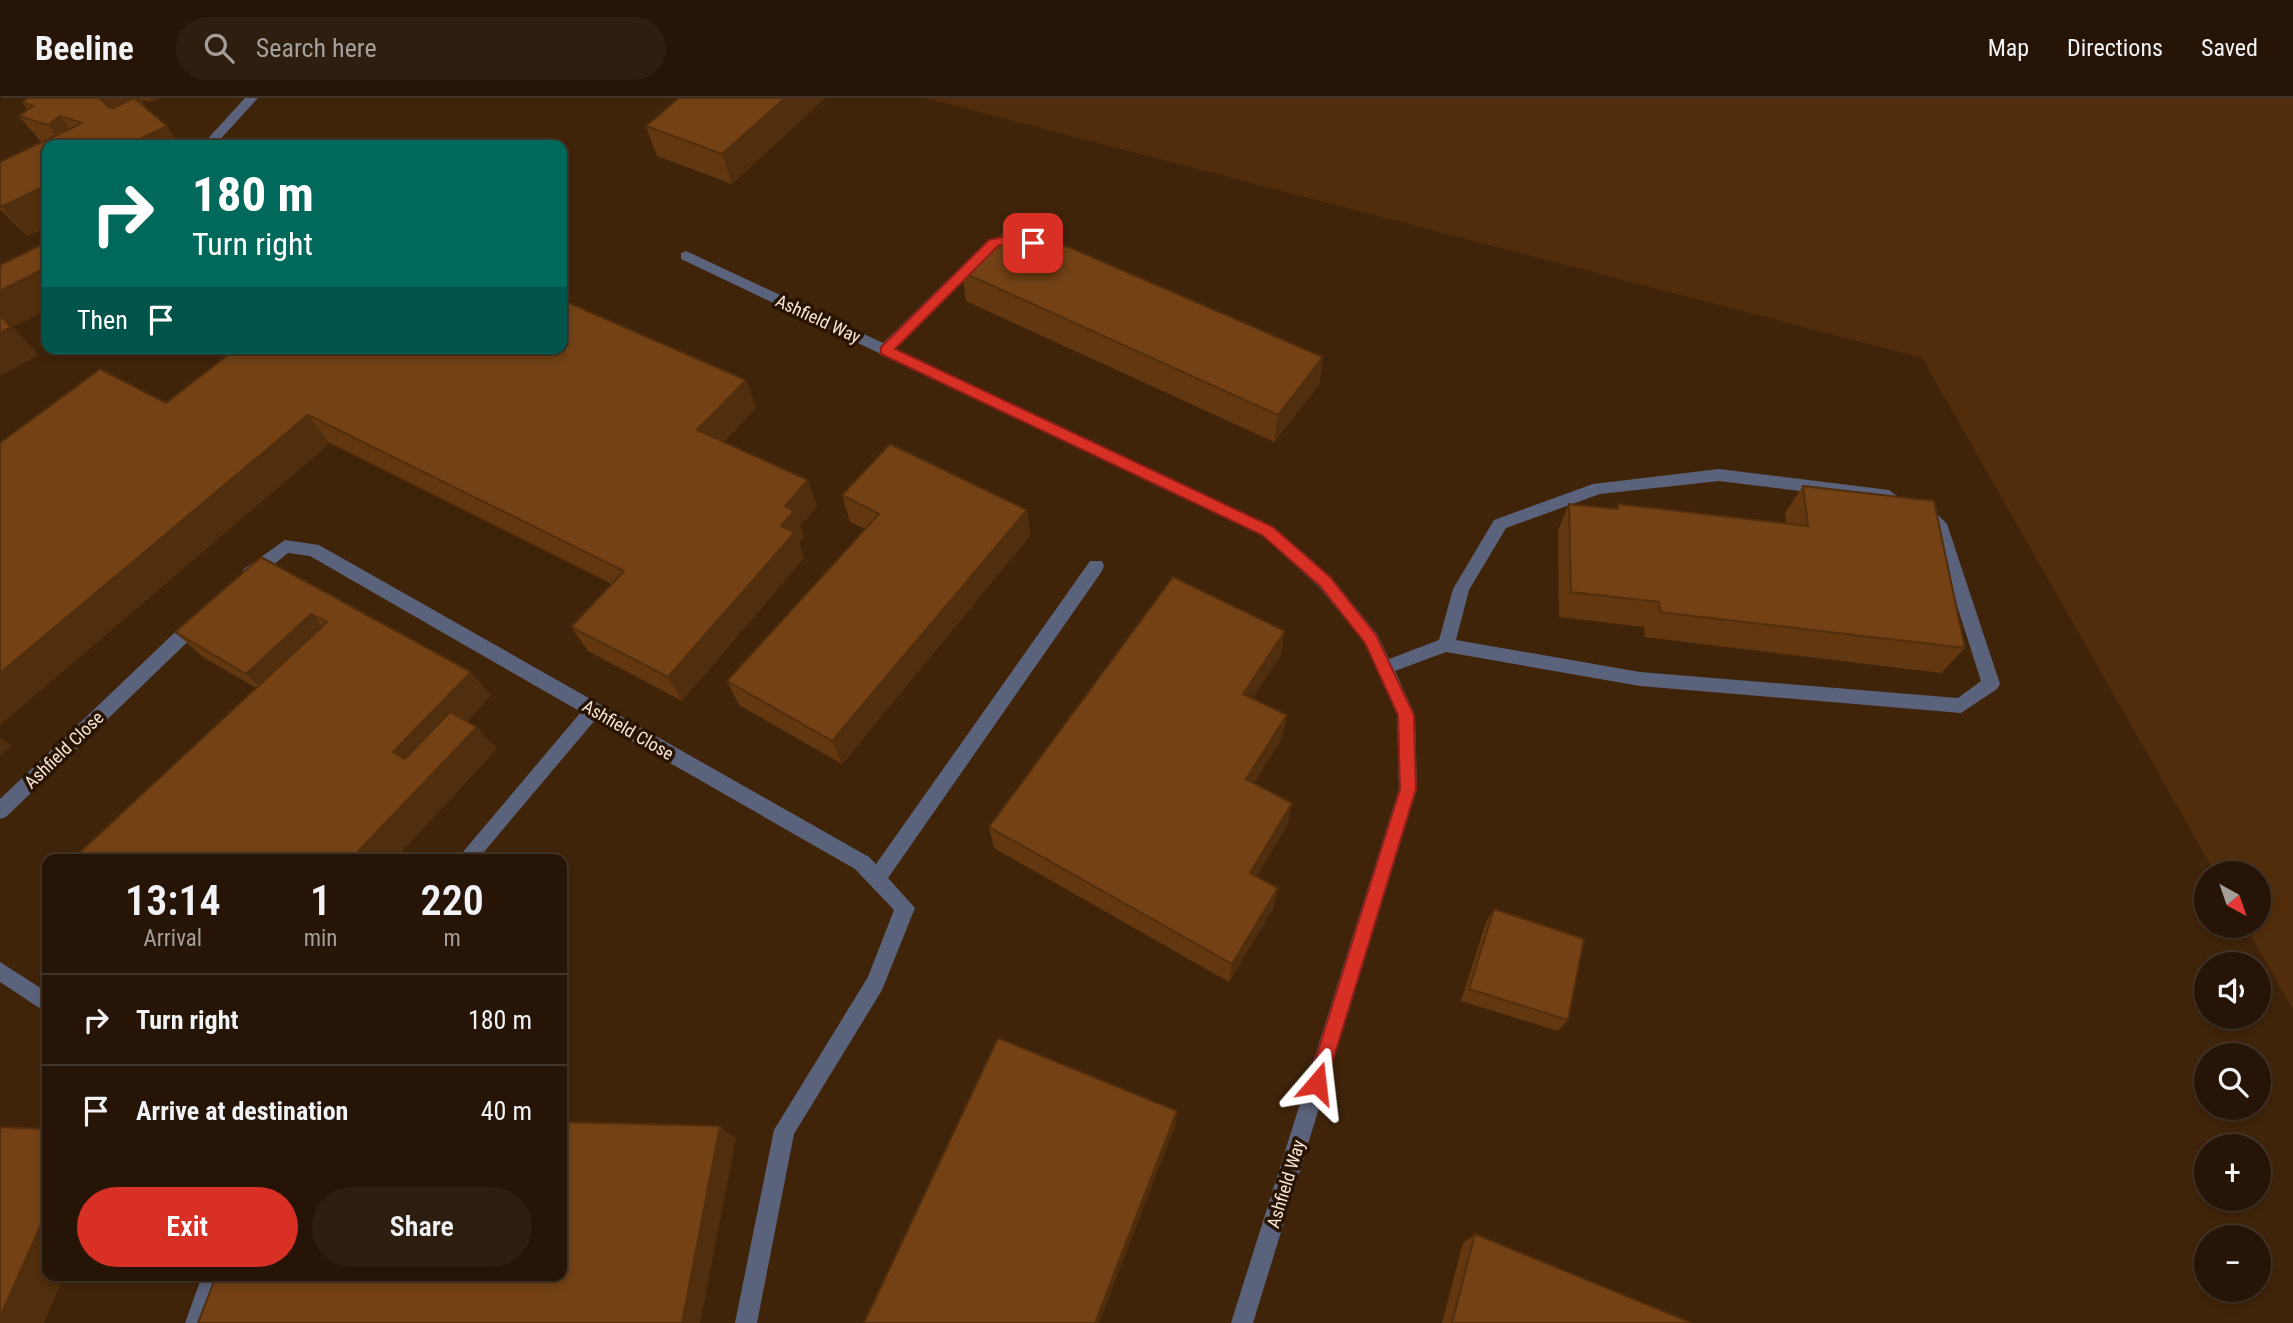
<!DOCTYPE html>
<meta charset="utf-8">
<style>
body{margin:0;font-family:"Roboto Condensed",sans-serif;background:#2e1e10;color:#f1f3f6;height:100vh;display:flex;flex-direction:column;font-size:26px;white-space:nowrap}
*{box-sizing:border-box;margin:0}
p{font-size:23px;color:#a49f9b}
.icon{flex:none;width:38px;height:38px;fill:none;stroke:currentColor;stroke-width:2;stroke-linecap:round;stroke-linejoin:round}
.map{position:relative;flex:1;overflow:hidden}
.drawer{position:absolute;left:42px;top:756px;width:525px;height:427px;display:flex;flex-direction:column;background:#261506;border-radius:14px;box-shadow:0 4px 10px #0003,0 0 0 2px #423428}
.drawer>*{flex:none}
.banner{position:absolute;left:42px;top:42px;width:525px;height:214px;border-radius:14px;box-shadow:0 4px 10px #0003,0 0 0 2px #423428;background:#00695c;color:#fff;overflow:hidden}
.needle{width:46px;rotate:140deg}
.tools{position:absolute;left:2194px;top:763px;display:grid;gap:14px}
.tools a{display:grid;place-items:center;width:77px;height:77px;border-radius:50%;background:#261506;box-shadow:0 4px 10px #0003,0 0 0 2px #423428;font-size:35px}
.pin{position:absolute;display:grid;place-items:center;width:60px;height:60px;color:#fff;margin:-30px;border-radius:14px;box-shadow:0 4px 10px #0006}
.me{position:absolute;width:77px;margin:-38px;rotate:17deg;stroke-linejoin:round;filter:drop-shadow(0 0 5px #0008)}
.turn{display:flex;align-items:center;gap:24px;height:147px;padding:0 35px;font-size:32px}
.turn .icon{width:91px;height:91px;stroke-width:2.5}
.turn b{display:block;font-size:49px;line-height:60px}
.then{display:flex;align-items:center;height:66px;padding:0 35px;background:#0003;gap:14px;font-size:26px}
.eta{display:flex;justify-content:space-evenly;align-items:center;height:119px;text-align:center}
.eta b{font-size:42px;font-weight:600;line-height:49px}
.action{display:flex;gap:14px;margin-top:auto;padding:14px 35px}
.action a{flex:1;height:80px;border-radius:42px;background:#d93025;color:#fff;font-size:28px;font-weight:600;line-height:80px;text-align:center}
.action a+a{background:#2e1e10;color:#f1f3f6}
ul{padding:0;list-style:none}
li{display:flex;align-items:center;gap:21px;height:91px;padding:0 35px;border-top:2px solid #423428}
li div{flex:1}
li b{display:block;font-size:26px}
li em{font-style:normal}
header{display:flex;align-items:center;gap:42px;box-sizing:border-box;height:98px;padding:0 35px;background:#261506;border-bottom:2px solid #423428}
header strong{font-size:33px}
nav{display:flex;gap:38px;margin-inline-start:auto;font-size:24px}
.search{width:490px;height:63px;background:#2e1e10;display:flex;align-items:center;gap:18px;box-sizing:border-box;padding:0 24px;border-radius:38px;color:#a49f9b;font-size:26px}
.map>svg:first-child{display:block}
.built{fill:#40240a;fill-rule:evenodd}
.green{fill:#522d0b}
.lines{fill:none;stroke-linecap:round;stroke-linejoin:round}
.minor{fill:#5a637b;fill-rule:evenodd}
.wall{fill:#633811}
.shaded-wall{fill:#502e0e}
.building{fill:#734114;stroke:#502e0e;stroke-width:2}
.route{fill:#d93025;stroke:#8d1f18;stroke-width:2}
.labels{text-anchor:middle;stroke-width:7;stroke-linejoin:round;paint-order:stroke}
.street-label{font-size:18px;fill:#f6e6da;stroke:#291301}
</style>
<header>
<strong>Beeline</strong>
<div class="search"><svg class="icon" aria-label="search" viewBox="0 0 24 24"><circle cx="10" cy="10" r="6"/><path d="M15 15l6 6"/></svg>Search here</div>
<nav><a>Map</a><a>Directions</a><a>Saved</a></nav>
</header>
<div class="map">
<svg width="2293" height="1225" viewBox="0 0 2293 1225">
<rect width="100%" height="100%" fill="#331c08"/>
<path class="built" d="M 4,0 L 925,0 L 1922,260 L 2215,775 L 2207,775 L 2207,828 L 2245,828 L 2293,912 L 2293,1225 L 0,1225 L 0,3 ZM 47,47 L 562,47 L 562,250 L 47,250 ZM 47,761 L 562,761 L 562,1178 L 47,1178 ZM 2207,866 L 2259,866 L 2259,919 L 2207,919 ZM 2207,957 L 2259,957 L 2259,1010 L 2207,1010 ZM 2207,1048 L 2259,1048 L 2259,1101 L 2207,1101 ZM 2207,1139 L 2259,1139 L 2259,1192 L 2207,1192 Z"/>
<path class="green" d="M 925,0 L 2293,0 L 2293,912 L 2245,828 L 2259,828 L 2259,775 L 2215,775 L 1922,260 Z"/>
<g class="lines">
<g class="minor">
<path d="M 245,0 L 258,0 L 215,47 L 202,47 Z"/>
<path d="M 686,153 L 883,245 L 975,155 L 985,155 L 985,161 L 895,251 L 1274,429 L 1331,479 L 1377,536 L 1389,561 L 1439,542 L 1453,491 L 1494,422 L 1593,386 L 1719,371 L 1889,392 L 1897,398 L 1889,404 L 1719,383 L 1600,396 L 1506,430 L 1469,492 L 1456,542 L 1640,574 L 1958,600 L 1981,583 L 1932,429 L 1913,410 L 1921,404 L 1927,406 L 1947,426 L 2000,586 L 1997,591 L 1961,615 L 1640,588 L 1446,554 L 1395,573 L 1415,617 L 1417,691 L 1253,1225 L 1231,1225 L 1399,691 L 1397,617 L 1365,545 L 1319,489 L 1262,437 L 681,161 L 681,155 Z"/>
<path d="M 285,442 L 319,447 L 869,759 L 876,766 L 1090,463 L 1102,463 L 1104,468 L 1102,473 L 888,780 L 915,810 L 882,892 L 794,1036 L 757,1225 L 735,1225 L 774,1032 L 868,879 L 894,812 L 855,771 L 595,622 L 478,761 L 457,761 L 581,614 L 310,458 L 288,455 L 256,481 L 244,481 L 242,476 L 244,471 Z"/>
<path d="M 198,516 L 204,518 L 206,523 L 204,528 L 6,719 L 0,721 L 0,701 L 192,518 Z"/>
<path d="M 0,864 L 47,894 L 47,915 L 0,884 Z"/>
<path d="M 202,1178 L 224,1178 L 207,1225 L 185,1225 Z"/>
</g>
</g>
<g class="wall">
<path d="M 28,0 L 158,0 L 152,4 L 141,1 L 146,8 L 47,47 L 47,129 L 27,138 L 0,111 L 0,64 L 41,44 L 19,18 L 28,12 L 22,4 Z"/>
<path d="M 679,0 L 825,0 L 732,86 L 657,58 L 646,28 Z"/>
<path d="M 962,174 L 1323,259 L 1319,287 L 1274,344 L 966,203 Z"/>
<path d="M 746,282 L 756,310 L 724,344 L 817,409 L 800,428 L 804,439 L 799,445 L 804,460 L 682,603 L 588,553 L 571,529 L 612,486 L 330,345 L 0,627 L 0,345 L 166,305 Z"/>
<path d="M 1803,388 L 1965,550 L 1941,575 L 1645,539 L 1644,529 L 1559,519 L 1558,432 L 1569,406 L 1616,411 L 1618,406 L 1786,425 L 1785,415 Z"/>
<path d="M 842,397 L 1027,412 L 1030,438 L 842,666 L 739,607 L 727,583 L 865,431 L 850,424 Z"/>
<path d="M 261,459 L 491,597 L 467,623 L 497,651 L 256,590 L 203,559 L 175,534 Z"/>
<path d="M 1281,557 L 1252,600 L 1287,617 L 1282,640 L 1254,685 L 1288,726 L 1256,778 L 1278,790 L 1274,809 L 1229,884 L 994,750 L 989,729 Z"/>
<path d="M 1494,811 L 1568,922 L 1558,933 L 1461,903 L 1486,824 Z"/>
<path d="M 1475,1136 L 1692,1225 L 1442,1225 L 1463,1145 Z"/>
</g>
<g class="shaded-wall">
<path d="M 98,0 L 140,0 L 146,8 L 120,29 Z"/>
<path d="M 149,0 L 158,0 L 152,4 Z"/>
<path d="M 785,0 L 825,0 L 732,86 L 722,56 Z"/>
<path d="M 60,18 L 83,47 L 65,47 L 48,27 Z"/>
<path d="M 167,28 L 181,47 L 128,47 Z"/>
<path d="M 47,87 L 47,129 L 27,138 L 1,109 Z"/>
<path d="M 47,169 L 47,212 L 13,229 L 39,257 L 0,278 L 0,193 Z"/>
<path d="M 1323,259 L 1319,287 L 1274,344 L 1278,317 Z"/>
<path d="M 746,282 L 756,310 L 709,360 L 697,332 Z"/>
<path d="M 308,317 L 330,345 L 0,627 L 0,575 Z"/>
<path d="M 808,382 L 817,409 L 800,428 L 804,439 L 799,445 L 804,460 L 682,603 L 668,579 L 781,428 L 785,408 Z"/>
<path d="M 1027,412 L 1030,438 L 842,666 L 832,643 Z"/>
<path d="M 311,516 L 335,541 L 273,600 L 246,576 Z"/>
<path d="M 1285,533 L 1281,557 L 1240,619 L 1243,596 Z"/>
<path d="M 471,574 L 491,597 L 416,676 L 393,654 Z"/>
<path d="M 1287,617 L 1282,640 L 1243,703 L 1246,681 Z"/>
<path d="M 477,629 L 497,651 L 395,761 L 351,761 Z"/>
<path d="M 0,640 L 12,648 L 0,658 Z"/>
<path d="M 1292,705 L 1288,726 L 1247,795 L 1250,775 Z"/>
<path d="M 1278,790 L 1274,809 L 1229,884 L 1232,866 Z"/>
<path d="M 1177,1013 L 1176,1026 L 1099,1225 L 1095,1225 Z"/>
<path d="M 720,1028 L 736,1041 L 700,1225 L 682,1225 Z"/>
<path d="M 47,1113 L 47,1178 L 64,1178 L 44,1225 L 0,1225 L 0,1219 Z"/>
</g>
<g class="building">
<path d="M 28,0 L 99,0 L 109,9 L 113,10 L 134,0 L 167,28 L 128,47 L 47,47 L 47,87 L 1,109 L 0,108 L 0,64 L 82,25 L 60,18 L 48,27 L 19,18 L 33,8 L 22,4 Z"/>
<path d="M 679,0 L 785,0 L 722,56 L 646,28 Z"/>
<path d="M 1013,125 L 1323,259 L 1278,317 L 962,174 Z"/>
<path d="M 47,144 L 47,169 L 0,193 L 0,167 Z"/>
<path d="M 562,202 L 746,282 L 697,332 L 808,382 L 785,408 L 794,413 L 781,428 L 795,434 L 668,579 L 571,529 L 624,473 L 308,317 L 0,575 L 0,345 L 100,271 L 166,305 L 237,250 L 562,250 Z"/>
<path d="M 0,217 L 11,229 L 0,235 Z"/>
<path d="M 890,346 L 1027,412 L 832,643 L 727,583 L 879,416 L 842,397 Z"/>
<path d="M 1803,388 L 1934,403 L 1965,550 L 1660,514 L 1659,504 L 1571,494 L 1569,406 L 1618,411 L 1618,406 L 1808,428 Z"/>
<path d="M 261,459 L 471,574 L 393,654 L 405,661 L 450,614 L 477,629 L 351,761 L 85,761 L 78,756 L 327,524 L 311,516 L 246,576 L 175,534 Z"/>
<path d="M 1173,479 L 1285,533 L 1243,596 L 1287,617 L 1246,681 L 1292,705 L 1250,775 L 1278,790 L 1232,866 L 989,729 Z"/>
<path d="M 1494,811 L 1584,841 L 1568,922 L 1469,891 Z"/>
<path d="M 998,940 L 1177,1013 L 1095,1225 L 864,1225 Z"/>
<path d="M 562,1024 L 720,1028 L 682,1225 L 198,1225 L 216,1178 L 562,1178 Z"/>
<path d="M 0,1029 L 47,1031 L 47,1113 L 0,1219 Z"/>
<path d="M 1475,1136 L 1692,1225 L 1452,1225 Z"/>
</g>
<path class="route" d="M 1014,136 L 1038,142 L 1040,145 L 1033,149 L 1014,144 L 998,148 L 895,251 L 1273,429 L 1330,479 L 1376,537 L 1414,617 L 1416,691 L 1326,985 L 1323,991 L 1317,994 L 1310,991 L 1308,985 L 1400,691 L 1398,617 L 1365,545 L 1320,488 L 1262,437 L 881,256 L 881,249 L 989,142 Z"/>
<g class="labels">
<g class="street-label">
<text transform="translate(818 221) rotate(25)" y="6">Ashfield Way</text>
<text transform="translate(628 632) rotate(30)" y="6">Ashfield Close</text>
<text transform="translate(64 652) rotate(-44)" y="6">Ashfield Close</text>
<text transform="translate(1286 1086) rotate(-73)" y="6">Ashfield Way</text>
</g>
</g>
</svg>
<div class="tools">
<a><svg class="needle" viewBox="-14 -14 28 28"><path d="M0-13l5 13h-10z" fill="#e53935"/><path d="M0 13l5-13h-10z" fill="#a49f9b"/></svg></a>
<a><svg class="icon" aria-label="sound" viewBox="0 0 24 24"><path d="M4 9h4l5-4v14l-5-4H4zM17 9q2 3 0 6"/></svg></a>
<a><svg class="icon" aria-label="search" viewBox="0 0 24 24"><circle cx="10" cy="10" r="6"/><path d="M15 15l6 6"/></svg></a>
<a>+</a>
<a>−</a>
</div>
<div class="pin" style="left:1033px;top:145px;background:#d93025"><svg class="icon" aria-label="arrive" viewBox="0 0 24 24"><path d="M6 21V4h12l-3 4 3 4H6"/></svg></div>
<svg class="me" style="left:1317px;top:985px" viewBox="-20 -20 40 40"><path d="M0-17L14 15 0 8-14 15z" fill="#d93025" stroke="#fff" stroke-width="4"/></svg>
<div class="banner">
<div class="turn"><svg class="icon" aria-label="right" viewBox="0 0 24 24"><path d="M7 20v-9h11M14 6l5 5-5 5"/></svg><div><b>180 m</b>Turn right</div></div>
<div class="then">Then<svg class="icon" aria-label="arrive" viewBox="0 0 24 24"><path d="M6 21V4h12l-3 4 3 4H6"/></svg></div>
</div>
<section class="drawer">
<div class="eta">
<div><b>13:14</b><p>Arrival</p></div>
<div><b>1</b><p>min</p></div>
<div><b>220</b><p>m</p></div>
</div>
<ul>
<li><svg class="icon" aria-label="right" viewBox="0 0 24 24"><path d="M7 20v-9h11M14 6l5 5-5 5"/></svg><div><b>Turn right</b></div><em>180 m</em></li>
<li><svg class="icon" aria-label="arrive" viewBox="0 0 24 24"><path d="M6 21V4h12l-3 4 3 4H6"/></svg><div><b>Arrive at destination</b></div><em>40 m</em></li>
</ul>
<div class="action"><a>Exit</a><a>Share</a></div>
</section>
</div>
